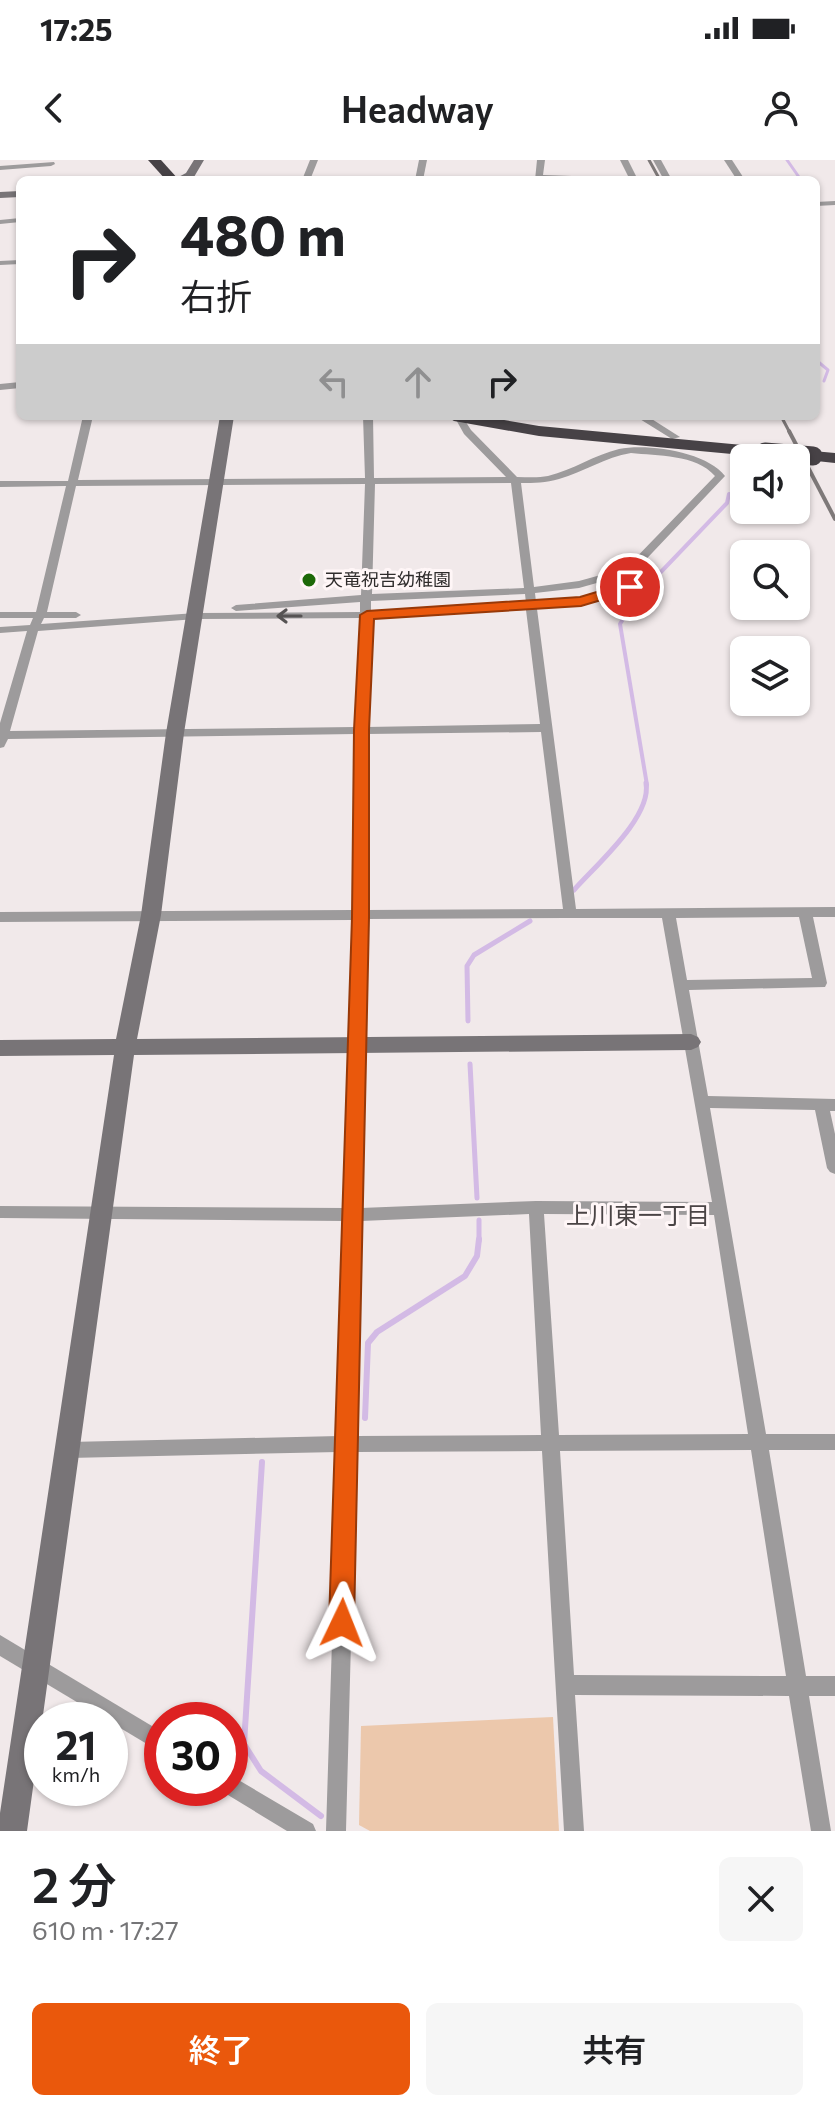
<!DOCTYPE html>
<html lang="ja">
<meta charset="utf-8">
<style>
body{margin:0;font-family:Commissioner,"Noto Sans JP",sans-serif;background:#f6f6f6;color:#202124;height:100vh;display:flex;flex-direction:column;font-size:30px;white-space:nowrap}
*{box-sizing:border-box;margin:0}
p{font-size:26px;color:#757577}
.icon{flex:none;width:44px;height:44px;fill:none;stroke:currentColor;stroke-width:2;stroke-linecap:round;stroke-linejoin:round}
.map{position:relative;height:1671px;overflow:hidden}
.side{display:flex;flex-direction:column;background:#fff;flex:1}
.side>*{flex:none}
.top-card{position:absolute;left:16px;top:16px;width:804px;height:244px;border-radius:12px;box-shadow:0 2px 6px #0004;background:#fff;color:#202124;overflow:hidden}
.controls{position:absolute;left:730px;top:284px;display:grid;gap:16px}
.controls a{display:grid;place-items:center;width:80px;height:80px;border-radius:12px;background:#fff;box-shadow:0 2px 6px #0004;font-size:40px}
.speed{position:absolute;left:24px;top:1542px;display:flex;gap:16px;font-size:40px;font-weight:700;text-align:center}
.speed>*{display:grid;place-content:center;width:104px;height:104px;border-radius:50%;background:#fff;box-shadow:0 2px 6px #0004;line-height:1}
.speed small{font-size:20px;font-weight:400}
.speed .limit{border:12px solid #d22;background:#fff;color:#111}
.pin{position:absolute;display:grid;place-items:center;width:68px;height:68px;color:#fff;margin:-34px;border:4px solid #fff;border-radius:50%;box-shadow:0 2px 8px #0007}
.me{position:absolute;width:88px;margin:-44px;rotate:2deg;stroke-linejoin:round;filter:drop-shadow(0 0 6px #0008)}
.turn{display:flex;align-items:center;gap:28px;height:168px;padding:0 32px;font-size:36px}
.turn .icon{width:104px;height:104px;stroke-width:2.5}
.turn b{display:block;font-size:56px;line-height:68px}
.lanes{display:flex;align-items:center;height:76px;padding:0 32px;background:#0003;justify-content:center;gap:40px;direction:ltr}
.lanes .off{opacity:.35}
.round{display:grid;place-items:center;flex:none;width:84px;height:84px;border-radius:12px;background:#f6f6f6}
.head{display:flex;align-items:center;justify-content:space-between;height:136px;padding:0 32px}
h1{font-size:48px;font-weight:600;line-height:60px}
.cta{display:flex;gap:16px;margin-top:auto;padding:16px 32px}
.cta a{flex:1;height:92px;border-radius:12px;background:#ea580c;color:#fff;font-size:32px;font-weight:600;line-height:92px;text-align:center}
.cta a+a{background:#f6f6f6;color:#202124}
.status{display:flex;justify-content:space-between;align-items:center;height:56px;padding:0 40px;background:#fff;direction:ltr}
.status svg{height:22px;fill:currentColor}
header{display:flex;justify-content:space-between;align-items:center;height:104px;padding:0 32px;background:#fff;font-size:36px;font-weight:600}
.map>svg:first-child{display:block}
.green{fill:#ecc8ac}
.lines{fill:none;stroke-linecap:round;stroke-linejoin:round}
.stream-far3{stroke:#d3bae5;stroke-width:3}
.stream-far2{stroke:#d3bae5;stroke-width:4}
.stream-far1{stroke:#d3bae5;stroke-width:5}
.stream{stroke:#d3bae5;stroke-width:6}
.street{fill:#9d9b9c;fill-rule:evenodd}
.secondary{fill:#787477;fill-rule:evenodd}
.highway{fill:#474246;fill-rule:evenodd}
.rail-far1{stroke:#7e7979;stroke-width:3}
.rail{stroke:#7e7979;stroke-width:4}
.highway-bridge{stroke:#474246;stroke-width:19}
.oneway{stroke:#565353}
.route{fill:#ea580c;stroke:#983908;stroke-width:2}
.poi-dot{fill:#1d6908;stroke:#fff6f7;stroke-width:3}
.labels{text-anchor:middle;stroke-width:6;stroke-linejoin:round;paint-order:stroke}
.far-poi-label{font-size:18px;fill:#2f2c2c;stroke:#fff6f7;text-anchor:start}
.neighbourhood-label{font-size:24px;fill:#4a4445;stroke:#fff6f7}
</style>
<div class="status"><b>17:25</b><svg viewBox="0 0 49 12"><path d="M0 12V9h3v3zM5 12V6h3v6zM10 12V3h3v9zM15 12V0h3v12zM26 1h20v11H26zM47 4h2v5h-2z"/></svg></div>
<header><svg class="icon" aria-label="back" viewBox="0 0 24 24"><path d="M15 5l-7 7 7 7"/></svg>Headway<svg class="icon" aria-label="person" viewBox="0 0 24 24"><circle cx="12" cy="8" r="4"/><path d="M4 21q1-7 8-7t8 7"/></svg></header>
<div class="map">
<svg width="835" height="1671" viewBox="0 0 835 1671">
<rect width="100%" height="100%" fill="#f1e9ea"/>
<path class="green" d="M 553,1557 L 559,1671 L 370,1671 L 359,1665 L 361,1566 Z"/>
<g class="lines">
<g class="stream-far3">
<path d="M 787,0 L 801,20"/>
<path d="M 816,200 L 828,210 L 824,221"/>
</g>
<path class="stream-far2" d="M 647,625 L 620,464 L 636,438 L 727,343 L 729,334"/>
<g class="stream-far1">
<path d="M 574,730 C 596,705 652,657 646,623"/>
<path d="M 468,861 L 467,806 L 474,795 L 530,761"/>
<path d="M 470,904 L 477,1038"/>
<path d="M 479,1060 L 479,1081"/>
</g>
<g class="stream">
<path d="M 365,1258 L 368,1183 L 377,1172 L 465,1116 L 477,1096 L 479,1079"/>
<path d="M 262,1302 L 244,1584 L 261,1611 L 321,1656"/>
</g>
<g class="street">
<path d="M 310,0 L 318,0 L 310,20 L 302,20 Z"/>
<path d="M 419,0 L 427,0 L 423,20 L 415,20 Z"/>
<path d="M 537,0 L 545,0 L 543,15 L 629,18 L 620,0 L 628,0 L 638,20 L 535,20 Z"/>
<path d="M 653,0 L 661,0 L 672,20 L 664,20 Z"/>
<path d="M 724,0 L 732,0 L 745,20 L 737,20 Z"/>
<path d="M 54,2 L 55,4 L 51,6 L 0,10 L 0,6 Z"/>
<path d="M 835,41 L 835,45 L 816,46 L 816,42 Z"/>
<path d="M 20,58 L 20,62 L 0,64 L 0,60 Z"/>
<path d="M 20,100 L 20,104 L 0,105 L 0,101 Z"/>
<path d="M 20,222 L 20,228 L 0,230 L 0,224 Z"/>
<path d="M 83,256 L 93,256 L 78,320 L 365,318 L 363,256 L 373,256 L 374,318 L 506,317 L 464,274 L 454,256 L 462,256 L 471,270 L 517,317 C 527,317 538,318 548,316 C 573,310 594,295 619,289 C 648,283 707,292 725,316 L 635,411 L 634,429 L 597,442 L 537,449 L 576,749 L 835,747 L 835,757 L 813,757 L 827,823 L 825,827 L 689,830 L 708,936 L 835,939 L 835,951 L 830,951 L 835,974 L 835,1014 L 830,1012 L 827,1008 L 815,950 L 710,948 L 766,1274 L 835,1274 L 835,1290 L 769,1290 L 806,1516 L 835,1516 L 835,1536 L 809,1536 L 831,1671 L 811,1671 L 789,1536 L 575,1535 L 584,1671 L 564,1671 L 542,1291 L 356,1292 L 346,1671 L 326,1671 L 338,1292 L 69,1298 L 63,1296 L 60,1290 L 63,1284 L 69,1282 L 339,1276 L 345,1061 L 0,1058 L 0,1046 L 345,1048 L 352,760 L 0,762 L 0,752 L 353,750 L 355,574 L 8,579 L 4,587 L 0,588 L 0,563 L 27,471 L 0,473 L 0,467 L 30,465 L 33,458 L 0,458 L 0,452 L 36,452 L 66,326 L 0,327 L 0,321 L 68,321 ZM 631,293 C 657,296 696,294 715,316 L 626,408 L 579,421 L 534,427 L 521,323 C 534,323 546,323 559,319 C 584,312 605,297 631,293 ZM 511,323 L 524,428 L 372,434 L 375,324 ZM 365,324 L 361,435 L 236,445 L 231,448 L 236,451 L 360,442 L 360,452 L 196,453 L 41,464 L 44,458 L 76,458 L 81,455 L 76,452 L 47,452 L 76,326 ZM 625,415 L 625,425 L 595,436 L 536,442 L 535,433 L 579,428 ZM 525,434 L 526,443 L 371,451 L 371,441 ZM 526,450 L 540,564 L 367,567 L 371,458 ZM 360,458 L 355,567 L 10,571 L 38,471 L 196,459 ZM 541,572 L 563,749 L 366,750 L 367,574 ZM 799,757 L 812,818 L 687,820 L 676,758 ZM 565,758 L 662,758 L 712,1042 L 536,1041 L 361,1048 L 366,759 ZM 529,1054 L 541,1275 L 356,1276 L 361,1061 ZM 544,1054 L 714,1055 L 748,1274 L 559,1275 ZM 751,1290 L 786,1516 L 574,1515 L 560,1291 Z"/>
<path d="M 635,256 L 647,256 L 680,277 L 672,279 Z"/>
<path d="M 0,1475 L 162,1572 L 162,1593 L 0,1496 Z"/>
<path d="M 230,1615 L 313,1664 L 316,1671 L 287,1671 L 223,1632 L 221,1628 L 230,1628 Z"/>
</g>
<g class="secondary">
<path d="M 194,0 L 204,0 L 194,17 L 173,20 L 186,13 Z"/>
<path d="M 20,31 L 20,37 L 0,38 L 0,32 Z"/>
<path d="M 220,256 L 234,256 L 184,573 L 161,755 L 137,879 L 691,874 L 698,877 L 701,882 L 698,887 L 691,890 L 134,895 L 27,1671 L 0,1671 L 0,1653 L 114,895 L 0,896 L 0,880 L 116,879 L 141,755 L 166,573 Z"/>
</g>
<g class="highway">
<path d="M 148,0 L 161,0 L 179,20 L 166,20 Z"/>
<path d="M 446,256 L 481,256 L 539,266 L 765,287 L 773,292 L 765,297 L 539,276 L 454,261 Z"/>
<path d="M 813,291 L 835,293 L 835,303 L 807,300 L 805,296 L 807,292 Z"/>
</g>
<g class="rail-far1">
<path d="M 649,0 L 660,20"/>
<path d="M 781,256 L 790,273"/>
</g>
<path class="rail" d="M 789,271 L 835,359"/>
<path class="highway-bridge" d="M 765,292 L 813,296"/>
</g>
<defs><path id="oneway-shaft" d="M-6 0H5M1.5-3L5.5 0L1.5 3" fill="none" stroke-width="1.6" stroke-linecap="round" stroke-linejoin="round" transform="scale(2)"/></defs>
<use class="oneway" href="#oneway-shaft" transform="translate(289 456) rotate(180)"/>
<path class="route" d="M 630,422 L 635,424 L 635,430 L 581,446 L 374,459 L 369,570 L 369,757 L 354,1463 L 351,1471 L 342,1475 L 333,1471 L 329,1463 L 352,757 L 354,570 L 360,455 L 367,451 L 580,437 Z"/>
<circle class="poi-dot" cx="309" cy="420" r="8"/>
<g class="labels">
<g class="far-poi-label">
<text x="325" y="426">天竜祝吉幼稚園</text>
</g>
<g class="neighbourhood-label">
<text x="638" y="1064">上川東一丁目</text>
</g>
</g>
</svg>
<div class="controls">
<a><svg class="icon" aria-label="sound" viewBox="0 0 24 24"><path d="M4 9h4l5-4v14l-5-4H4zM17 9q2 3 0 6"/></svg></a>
<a><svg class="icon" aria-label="search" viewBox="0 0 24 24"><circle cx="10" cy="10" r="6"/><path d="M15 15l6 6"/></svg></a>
<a><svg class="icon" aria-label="layers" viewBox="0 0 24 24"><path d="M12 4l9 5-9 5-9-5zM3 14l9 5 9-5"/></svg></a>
</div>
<div class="speed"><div>21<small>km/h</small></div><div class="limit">30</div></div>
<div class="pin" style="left:630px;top:427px;background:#d93025"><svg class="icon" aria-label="arrive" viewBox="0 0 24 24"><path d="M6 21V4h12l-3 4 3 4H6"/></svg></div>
<svg class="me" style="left:342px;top:1463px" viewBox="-20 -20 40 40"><path d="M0-17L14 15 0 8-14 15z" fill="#ea580c" stroke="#fff" stroke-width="4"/></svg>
<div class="top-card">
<div class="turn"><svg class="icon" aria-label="right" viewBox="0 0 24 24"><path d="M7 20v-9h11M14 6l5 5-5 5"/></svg><div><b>480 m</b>右折</div></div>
<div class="lanes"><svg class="icon off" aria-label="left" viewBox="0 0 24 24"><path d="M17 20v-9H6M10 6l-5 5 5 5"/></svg><svg class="icon off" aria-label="ahead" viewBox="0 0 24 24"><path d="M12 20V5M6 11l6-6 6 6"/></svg><svg class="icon" aria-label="right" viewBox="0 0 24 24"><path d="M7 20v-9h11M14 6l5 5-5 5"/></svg></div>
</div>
</div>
<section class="side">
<div class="head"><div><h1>2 分</h1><p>610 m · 17:27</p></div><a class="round"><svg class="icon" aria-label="close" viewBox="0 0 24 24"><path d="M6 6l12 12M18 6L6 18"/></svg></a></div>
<div class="cta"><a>終了</a><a>共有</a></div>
</section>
